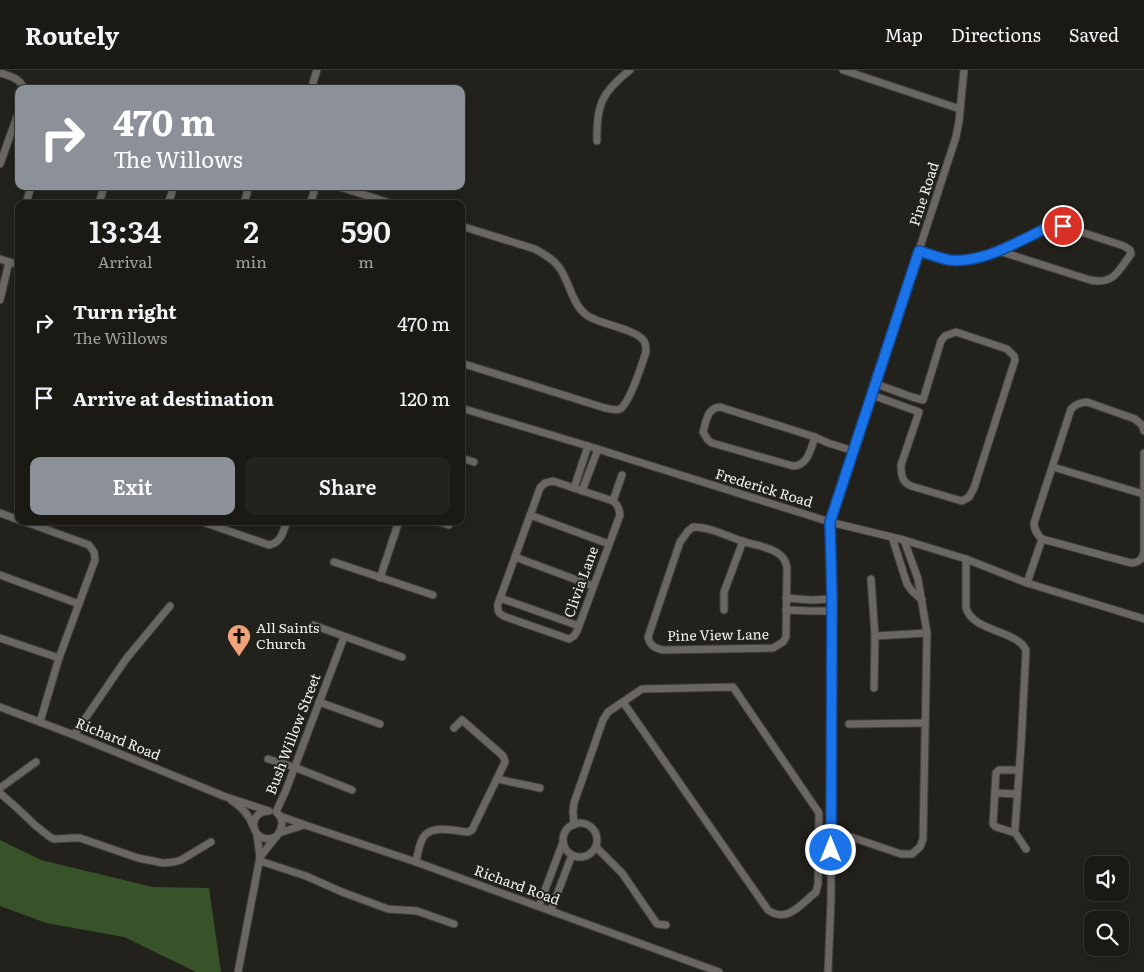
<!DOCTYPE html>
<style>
body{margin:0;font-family:Literata,serif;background:#23221d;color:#f1f3f6;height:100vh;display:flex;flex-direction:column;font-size:19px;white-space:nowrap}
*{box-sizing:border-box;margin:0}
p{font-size:16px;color:#9fa0a0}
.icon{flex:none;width:28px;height:28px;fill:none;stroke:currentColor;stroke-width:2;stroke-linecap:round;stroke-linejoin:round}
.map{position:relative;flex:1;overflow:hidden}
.panel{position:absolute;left:15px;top:130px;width:450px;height:325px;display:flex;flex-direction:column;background:#1a1914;border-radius:10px;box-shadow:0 2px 8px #0003,0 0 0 1px #383834}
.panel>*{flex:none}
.guide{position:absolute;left:15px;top:15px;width:450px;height:105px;border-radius:10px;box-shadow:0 2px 8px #0003,0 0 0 1px #383834;background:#8c9099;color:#fff;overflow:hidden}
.fabs{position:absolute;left:1084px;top:786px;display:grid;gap:10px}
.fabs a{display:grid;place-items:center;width:45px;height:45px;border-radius:10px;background:#1a1914;box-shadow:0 2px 8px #0003,0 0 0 1px #383834;font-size:25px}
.pin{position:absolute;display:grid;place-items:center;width:42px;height:42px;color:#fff;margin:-21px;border:2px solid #fff;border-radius:50%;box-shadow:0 1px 5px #0007}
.me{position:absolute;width:55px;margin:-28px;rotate:0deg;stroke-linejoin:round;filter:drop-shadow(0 0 4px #0008)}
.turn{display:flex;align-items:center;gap:18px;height:105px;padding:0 15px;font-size:22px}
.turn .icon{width:65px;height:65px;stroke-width:2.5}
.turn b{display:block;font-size:35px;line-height:42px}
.eta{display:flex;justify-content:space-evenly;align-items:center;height:85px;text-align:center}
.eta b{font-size:30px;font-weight:600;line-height:35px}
.button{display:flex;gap:10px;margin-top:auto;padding:10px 15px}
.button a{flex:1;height:58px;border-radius:10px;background:#8c9099;color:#fff;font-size:20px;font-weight:600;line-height:58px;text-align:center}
.button a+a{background:#23221d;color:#f1f3f6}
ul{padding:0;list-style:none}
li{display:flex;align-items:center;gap:15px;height:75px;padding:0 15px}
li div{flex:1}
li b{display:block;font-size:19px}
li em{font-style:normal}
header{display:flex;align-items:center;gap:30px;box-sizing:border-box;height:70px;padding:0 25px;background:#1a1914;border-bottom:1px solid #383834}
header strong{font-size:24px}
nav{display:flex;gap:28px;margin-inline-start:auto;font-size:18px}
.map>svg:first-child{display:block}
.green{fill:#385229}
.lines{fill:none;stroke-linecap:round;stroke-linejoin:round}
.street-casing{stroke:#403e38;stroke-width:9}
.street{stroke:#696664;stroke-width:7}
.route-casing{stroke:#114b97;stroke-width:12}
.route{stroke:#1a73e8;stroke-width:9}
.labels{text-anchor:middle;stroke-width:4;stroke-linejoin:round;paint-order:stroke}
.street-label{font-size:14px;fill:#f2f0ec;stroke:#23211b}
.poi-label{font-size:14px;fill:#f2f0ec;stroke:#23211b;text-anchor:start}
</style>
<header>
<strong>Routely</strong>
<nav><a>Map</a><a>Directions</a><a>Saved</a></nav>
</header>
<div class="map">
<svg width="1144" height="902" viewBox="0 0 1144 902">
<rect width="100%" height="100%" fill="#23211b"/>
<path class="green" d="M 0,770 L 41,790 L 153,817 L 209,818 L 221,902 L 196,902 L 124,867 L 46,853 L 0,836 Z"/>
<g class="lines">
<g class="street-casing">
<g id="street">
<path d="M 843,0 L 960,39"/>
<path d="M 0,3 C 10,6 20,8 24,19"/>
<path d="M 281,19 L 282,19"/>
<path d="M 311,19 L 317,0"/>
<path d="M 597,71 C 596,35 602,22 630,0"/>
<path d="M 0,94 L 19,41"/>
<path d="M 337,116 L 393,134"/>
<path d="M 26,134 L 31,116"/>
<path d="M 99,134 L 104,116"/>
<path d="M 168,134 L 174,116"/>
<path d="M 244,134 L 249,116"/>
<path d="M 310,134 L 316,116"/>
<path d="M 461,156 L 535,179 C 544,184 553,189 559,197 C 570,212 572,236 588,246 C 602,255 636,259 644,271 C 646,274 646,278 646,282 C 642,294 630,333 620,339 C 615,341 610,339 605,338 L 461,293"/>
<path d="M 919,181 C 929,184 939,188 949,190 C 984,194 1020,170 1051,156 L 1056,155 L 1063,156 L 1124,176 L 1130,180 L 1131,184 C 1118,201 1114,215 1090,210 L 999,181"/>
<path d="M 0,189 L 19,195"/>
<path d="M 0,230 L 9,192"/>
<path d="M 872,325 L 919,342 L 901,395 C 901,405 902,412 911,416 L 962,431 L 969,427 L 974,418 L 1015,290 L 1014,286 L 1007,279 L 956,262 L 945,266 L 941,271 L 923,330 L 912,327 L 876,314"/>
<path d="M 461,338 L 588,376 L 830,452 L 904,470 L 966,489 L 1027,513 L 1144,549"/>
<path d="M 1144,361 L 1142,355 L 1135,349 L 1087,332 C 1080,333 1076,334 1071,339 L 1034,453 C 1034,460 1037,464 1042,469 L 1131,493 C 1138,493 1143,489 1144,482"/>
<path d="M 815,367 C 811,378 808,396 793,396 L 712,373 L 708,370 L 703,362 C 706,352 707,338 720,337 L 815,367 L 828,373 L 854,381"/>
<path d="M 1144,383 L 1144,480"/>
<path d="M 461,388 L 474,392"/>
<path d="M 1053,397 L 1143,424"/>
<path d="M 553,411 L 613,431 C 618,435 619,438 620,445 L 577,561 L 574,566 L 569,569 L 506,547 C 499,544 497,542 498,534 L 540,418 L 545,413 Z"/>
<path d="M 574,418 L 588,376"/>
<path d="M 582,421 L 598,379"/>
<path d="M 613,431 L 622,405"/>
<path d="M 0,443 L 19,450"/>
<path d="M 530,445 L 609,474"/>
<path d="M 200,451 L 269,475 C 281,473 283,462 287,451"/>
<path d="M 436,451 L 449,455"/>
<path d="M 693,457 C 710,457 727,466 742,471 C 753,475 766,476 776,482 C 783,486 785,490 787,497 L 786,567 L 783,572 L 773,578 L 663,580 C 655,578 650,576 648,567 L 680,472 L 688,461 Z"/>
<path d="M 892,467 L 907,514 L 912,521 L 922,530"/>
<path d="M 515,487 L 593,516"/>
<path d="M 966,489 L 966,538 C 973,562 1017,560 1026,580 L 1021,676 L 1015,759 L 1012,762 L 996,757 L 993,754 L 996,703 L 999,700 L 1019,700"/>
<path d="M 334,492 L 433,525"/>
<path d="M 0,505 L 79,534"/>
<path d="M 380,508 L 399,451"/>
<path d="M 871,509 L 875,566 L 874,618"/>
<path d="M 1027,513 L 1042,469"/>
<path d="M 500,528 L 579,556"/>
<path d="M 786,528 L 811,530 L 832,529"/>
<path d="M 724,540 L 724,522 L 743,471"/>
<path d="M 786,540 L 811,541 L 832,541"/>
<path d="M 313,555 L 402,587"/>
<path d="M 875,566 L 927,563"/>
<path d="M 0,568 L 59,588 L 95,490 L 94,482 L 89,475 L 23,451"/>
<path d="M 319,632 L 380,654"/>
<path d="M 0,637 L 74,665 L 226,727 L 269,741"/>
<path d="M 40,652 L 59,588"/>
<path d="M 849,654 L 925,653"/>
<path d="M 74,665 L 126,589 L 170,536"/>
<path d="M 268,689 L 294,697 L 352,720"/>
<path d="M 497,709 L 540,718"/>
<path d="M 0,718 L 36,692"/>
<path d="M 0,723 L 17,738 L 36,756 L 50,767 L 54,769 L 73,768 L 80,768 L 138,788 L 163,793 L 174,792 L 181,790 L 211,772"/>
<path d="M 995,723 L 1017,724"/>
<path d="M 231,730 C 241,737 249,744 253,756"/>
<path d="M 268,741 C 244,743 253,777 276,767"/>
<path d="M 276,742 L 286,720 L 344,567"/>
<path d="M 280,746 L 305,755 L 416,792 L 719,902"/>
<circle cx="580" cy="770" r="17"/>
<path d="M 574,755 L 573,741 L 574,733 L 603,650 L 608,642 L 642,619 L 733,617 L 819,743 L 818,814 L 816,822 C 801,834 787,854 768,840 L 623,632"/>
<path d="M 1014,761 L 1026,779"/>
<path d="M 279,763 L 304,755"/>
<path d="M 848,766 L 901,784 L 912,784 L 920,777 L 923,769 L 927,563 L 918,509 L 904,470"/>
<path d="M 596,777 L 622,803 L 657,854 L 666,855"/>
<path d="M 260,787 L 279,763 C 282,757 284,749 278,744"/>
<path d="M 260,791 L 306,806 L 342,822 L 388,839 L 417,841 L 454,854"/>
<path d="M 416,792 C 418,784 419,771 425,765 C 436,755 456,761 468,762 L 472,760 L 505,692 L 504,688 L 502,685 L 462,650 L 454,658"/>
<path d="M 539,836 L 563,772"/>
<path d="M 551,840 L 572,785"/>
<path d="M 238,902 L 260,787 L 257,765"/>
<path d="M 828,902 L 831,831 L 832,529 L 830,452 L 956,67 L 959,51 L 964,0"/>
</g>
</g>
<use href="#street" class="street"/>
</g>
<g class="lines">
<g class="route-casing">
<path id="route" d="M 831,780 L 832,529 L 830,452 L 919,181 C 929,184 939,188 949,190 C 984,194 1020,170 1051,156 L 1056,155 L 1063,156"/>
</g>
<use href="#route" class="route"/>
</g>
<defs>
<g id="church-pin" transform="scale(1.25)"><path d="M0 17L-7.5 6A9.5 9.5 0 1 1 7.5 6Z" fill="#f0a27a" stroke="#23211b"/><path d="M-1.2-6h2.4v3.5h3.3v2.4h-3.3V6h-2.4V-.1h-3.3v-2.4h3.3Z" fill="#111"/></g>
</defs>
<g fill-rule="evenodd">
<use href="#church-pin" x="239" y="566"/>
</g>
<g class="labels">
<g class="street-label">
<text transform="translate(924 124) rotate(-72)" y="5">Pine Road</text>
<text transform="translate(764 418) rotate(17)" y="5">Frederick Road</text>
<text transform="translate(581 512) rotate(-70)" y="5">Clivia Lane</text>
<text transform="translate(718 565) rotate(-1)" y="5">Pine View Lane</text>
<text transform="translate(293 664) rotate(-69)" y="5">Bush Willow Street</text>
<text transform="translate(118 669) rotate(22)" y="5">Richard Road</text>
<text transform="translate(517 815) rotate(20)" y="5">Richard Road</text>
</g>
<g class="poi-label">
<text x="256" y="563">All Saints<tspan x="256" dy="16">Church</tspan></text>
</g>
</g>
</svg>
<div class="fabs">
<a><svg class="icon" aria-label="sound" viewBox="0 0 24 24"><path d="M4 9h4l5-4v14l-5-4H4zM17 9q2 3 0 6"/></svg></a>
<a><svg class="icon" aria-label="search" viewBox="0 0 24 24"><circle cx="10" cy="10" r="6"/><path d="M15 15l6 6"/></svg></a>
</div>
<div class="pin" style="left:1063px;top:156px;background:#d93025"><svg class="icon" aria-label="arrive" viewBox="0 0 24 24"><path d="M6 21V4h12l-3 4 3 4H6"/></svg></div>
<svg class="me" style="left:831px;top:780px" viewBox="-20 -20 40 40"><circle r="17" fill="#1a73e8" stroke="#fff" stroke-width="3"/><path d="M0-11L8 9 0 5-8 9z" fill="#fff"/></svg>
<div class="guide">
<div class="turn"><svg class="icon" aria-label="right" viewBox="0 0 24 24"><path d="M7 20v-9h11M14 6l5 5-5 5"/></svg><div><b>470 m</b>The Willows</div></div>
</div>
<section class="panel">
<div class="eta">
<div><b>13:34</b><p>Arrival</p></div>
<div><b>2</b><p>min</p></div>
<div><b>590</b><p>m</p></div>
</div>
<ul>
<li><svg class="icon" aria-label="right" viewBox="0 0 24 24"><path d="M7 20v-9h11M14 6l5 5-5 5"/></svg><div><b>Turn right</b><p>The Willows</p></div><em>470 m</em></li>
<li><svg class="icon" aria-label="arrive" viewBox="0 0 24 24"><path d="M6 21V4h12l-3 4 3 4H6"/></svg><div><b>Arrive at destination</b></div><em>120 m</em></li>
</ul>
<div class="button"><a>Exit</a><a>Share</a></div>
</section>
</div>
